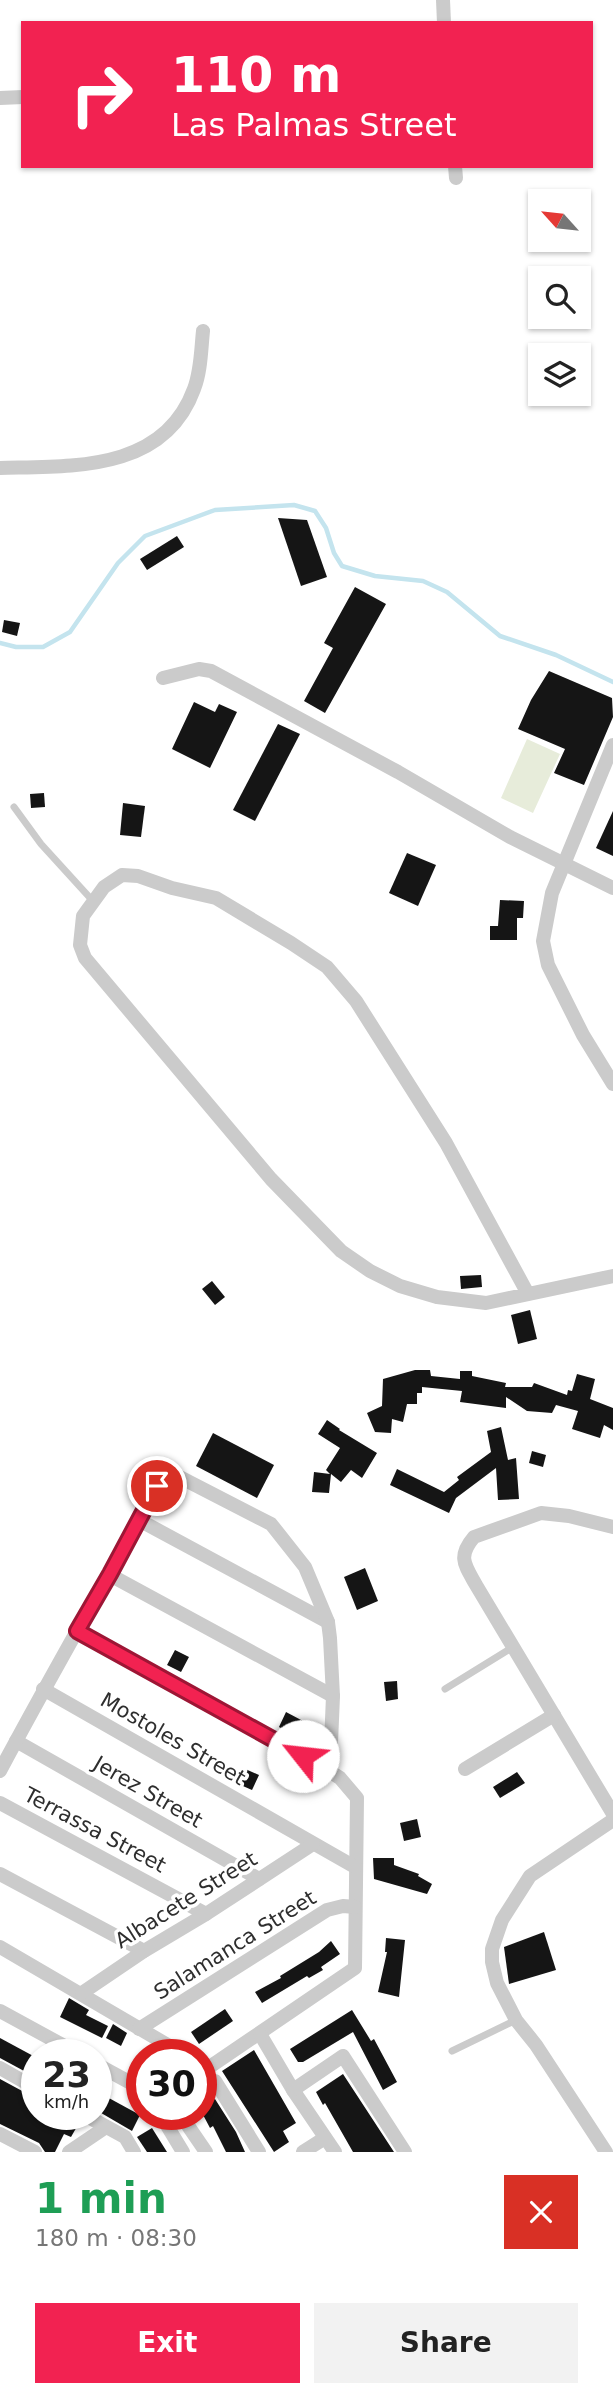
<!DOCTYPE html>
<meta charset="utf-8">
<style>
body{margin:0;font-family:"DejaVu Sans",sans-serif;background:#f2f2f2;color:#222;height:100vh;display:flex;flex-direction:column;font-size:26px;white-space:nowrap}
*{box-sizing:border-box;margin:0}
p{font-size:23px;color:#767676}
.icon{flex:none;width:38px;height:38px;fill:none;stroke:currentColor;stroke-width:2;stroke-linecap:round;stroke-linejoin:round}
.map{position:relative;height:2152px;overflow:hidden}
.panel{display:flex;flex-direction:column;background:#fff;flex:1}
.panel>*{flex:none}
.guide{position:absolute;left:21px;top:21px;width:572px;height:147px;border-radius:0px;box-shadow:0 2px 5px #0004;background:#f22251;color:#fff;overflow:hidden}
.needle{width:46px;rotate:297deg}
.tools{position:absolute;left:528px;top:189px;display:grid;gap:14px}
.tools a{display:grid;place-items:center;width:63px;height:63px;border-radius:0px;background:#fff;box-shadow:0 2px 5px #0004;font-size:35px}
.speed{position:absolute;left:21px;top:2039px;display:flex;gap:14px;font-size:35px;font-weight:700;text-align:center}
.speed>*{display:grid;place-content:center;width:91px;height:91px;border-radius:50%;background:#fff;box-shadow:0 2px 5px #0004;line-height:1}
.speed small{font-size:18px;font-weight:400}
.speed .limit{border:10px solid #d22;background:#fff;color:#111}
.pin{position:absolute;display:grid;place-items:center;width:60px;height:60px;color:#fff;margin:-30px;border:4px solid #fff;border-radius:50%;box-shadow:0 2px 7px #0007}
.me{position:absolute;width:77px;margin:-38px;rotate:299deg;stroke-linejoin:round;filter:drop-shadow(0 0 5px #0008)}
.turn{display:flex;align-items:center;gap:24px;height:147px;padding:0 35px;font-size:32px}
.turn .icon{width:91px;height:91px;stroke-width:2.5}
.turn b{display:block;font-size:49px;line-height:60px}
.round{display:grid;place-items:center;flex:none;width:74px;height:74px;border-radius:0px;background:#f2f2f2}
.headline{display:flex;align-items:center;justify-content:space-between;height:119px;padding:0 35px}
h1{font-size:42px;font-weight:700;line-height:52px;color:#1e9e55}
.button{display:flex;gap:14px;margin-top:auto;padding:14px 35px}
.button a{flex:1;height:80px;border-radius:0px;background:#f22251;color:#fff;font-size:28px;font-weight:700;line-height:80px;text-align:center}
.button a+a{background:#f2f2f2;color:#222}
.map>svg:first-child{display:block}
.green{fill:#e7ecda}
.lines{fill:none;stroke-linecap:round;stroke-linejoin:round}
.stream{stroke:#c4e4ee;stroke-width:4.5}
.building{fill:#151515}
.service{stroke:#cbcbcb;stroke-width:7}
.minor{stroke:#cbcbcb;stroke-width:14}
.route-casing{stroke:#9d1635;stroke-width:18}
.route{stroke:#f22251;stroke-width:12}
.labels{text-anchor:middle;stroke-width:7;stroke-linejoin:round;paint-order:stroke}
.street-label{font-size:21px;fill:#2e2e2e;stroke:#fff}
</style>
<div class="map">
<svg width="613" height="2152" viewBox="0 0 613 2152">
<rect width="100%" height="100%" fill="#fff"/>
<path class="green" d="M 527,739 L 560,754 L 533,813 L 501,798 Z"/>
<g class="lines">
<path class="stream" d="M 0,643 L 16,647 L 43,647 L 70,632 L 118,563 L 145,536 L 215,510 L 294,505 L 315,511 L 326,528 L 334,553 L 342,566 L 375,576 L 423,581 L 447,592 L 500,636 L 556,655 L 613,682"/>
</g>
<g class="building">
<path d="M 278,518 L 307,520 L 327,577 L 301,586 Z"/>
<path d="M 177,536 L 184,547 L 147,570 L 140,559 Z"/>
<path d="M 355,587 L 386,604 L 325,713 L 304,701 L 333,648 L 324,643 Z"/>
<path d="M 4,620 L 20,623 L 17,636 L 2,632 Z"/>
<path d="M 549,671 L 612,698 L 613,717 L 584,785 L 554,773 L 565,749 L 518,729 L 531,700 Z"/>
<path d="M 194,702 L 215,712 L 219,704 L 237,712 L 210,768 L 172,749 Z"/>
<path d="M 278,724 L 300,734 L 255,821 L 233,810 Z"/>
<path d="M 44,793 L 45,807 L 31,808 L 30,794 Z"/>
<path d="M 123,803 L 145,806 L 141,837 L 120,835 Z"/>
<path d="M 613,811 L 613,856 L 596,848 Z"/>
<path d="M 407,853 L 436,865 L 418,906 L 389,893 Z"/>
<path d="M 500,900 L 524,901 L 523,918 L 517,918 L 517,940 L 490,940 L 490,926 L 498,926 Z"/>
<path d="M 481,1275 L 482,1287 L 461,1289 L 460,1276 Z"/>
<path d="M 212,1281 L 225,1297 L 215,1305 L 202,1289 Z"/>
<path d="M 530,1310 L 537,1339 L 518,1344 L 511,1315 Z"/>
<path d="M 415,1370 L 430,1370 L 431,1376 L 460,1379 L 460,1371 L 472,1371 L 472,1376 L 506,1383 L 505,1387 L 532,1387 L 534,1383 L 567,1395 L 568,1390 L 572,1391 L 577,1374 L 595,1379 L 590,1399 L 613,1408 L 613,1430 L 604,1425 L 600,1438 L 572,1429 L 578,1411 L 556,1405 L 552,1413 L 527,1411 L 506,1397 L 506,1408 L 460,1402 L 462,1391 L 422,1387 L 422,1393 L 417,1393 L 417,1404 L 407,1404 L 403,1422 L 392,1419 L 391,1433 L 375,1432 L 367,1413 L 382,1406 L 383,1379 Z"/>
<path d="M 327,1420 L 340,1429 L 339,1430 L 377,1453 L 362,1478 L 351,1470 L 341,1482 L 331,1474 L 329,1493 L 312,1492 L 314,1472 L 330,1474 L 326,1470 L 340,1448 L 318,1434 Z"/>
<path d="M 501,1427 L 508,1460 L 516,1458 L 519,1499 L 498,1500 L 496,1468 L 456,1498 L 449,1513 L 390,1485 L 397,1469 L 444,1492 L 459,1480 L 457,1477 L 491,1452 L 487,1431 Z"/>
<path d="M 213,1433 L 274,1465 L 257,1498 L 196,1466 Z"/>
<path d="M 532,1451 L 546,1455 L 543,1467 L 529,1463 Z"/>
<path d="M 365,1568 L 378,1601 L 357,1610 L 344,1577 Z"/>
<path d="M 175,1650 L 189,1657 L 181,1672 L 167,1665 Z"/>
<path d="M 397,1681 L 398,1699 L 386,1701 L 384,1682 Z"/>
<path d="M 286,1712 L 303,1721 L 295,1736 L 279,1727 Z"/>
<path d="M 243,1768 L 259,1775 L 252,1790 L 236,1783 Z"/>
<path d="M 517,1772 L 525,1783 L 500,1798 L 493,1787 Z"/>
<path d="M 417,1819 L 421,1837 L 404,1841 L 400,1823 Z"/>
<path d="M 373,1858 L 394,1858 L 394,1865 L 419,1874 L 418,1876 L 432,1884 L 427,1894 L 374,1879 Z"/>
<path d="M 544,1932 L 556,1970 L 509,1984 L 504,1947 Z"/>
<path d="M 386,1938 L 405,1940 L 399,1997 L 378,1992 L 387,1952 L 385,1952 Z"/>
<path d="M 331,1941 L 340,1954 L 321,1967 L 323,1970 L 309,1978 L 307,1976 L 262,2003 L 255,1992 L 281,1978 L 280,1976 L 319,1952 Z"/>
<path d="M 69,1998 L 89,2010 L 86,2015 L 108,2026 L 102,2038 L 60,2017 Z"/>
<path d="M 225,2009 L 233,2021 L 199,2044 L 191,2032 Z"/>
<path d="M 352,2010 L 371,2041 L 374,2039 L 397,2082 L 383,2090 L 353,2032 L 303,2062 L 298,2062 L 290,2049 Z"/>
<path d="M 113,2024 L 127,2033 L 121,2046 L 106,2038 Z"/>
<path d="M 0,2038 L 37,2058 L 37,2078 L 0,2058 Z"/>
<path d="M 254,2050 L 296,2123 L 283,2131 L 289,2142 L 274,2152 L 222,2071 Z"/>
<path d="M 343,2074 L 394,2152 L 353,2152 L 325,2103 L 323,2105 L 316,2092 Z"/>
<path d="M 0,2079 L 37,2099 L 37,2114 L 62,2114 L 79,2123 L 71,2137 L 64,2134 L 55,2152 L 45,2152 L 39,2143 L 0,2124 Z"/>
<path d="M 96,2091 L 140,2115 L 132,2131 L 96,2110 Z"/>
<path d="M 215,2099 L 236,2132 L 245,2152 L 226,2152 L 213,2126 L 210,2128 L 201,2111 L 201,2106 Z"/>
<path d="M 152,2128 L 167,2152 L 147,2152 L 137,2137 Z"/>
</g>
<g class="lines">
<g class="service">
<path d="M 14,807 L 41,844 L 92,900"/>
<path d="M 445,1689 L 513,1647"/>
<path d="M 452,2051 L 516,2020"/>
</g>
<g class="minor">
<path d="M 443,0 L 444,23"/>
<path d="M 0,98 L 23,97"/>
<path d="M 455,166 L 456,178"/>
<path d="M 0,468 C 72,466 164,472 194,389 C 201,371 201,350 203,331"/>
<path d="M 163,678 L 199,669 L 211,671 L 398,772 L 510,837 L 613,888"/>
<path d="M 613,745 L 552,893 L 543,941 L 548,965 L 583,1035 L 613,1084"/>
<path d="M 528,1294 L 446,1143 L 356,1001 L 327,967 L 291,943 L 216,898 L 172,888 L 138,876 L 122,875 L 104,887 L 83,916 L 80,945 L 85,958 L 271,1179 L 341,1251 L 370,1271 L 400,1286 L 437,1297 L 486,1303 L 613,1276"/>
<path d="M 139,1520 L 328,1622"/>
<path d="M 613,1527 L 569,1516 L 541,1513 L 474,1537 C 457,1557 465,1565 476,1585 L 613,1814"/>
<path d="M 110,1575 L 333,1696"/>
<path d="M 77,1631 L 326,1769 L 340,1778 L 357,1798 L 355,1968 L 208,2068 L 201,2076"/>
<path d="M 43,1689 L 355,1867"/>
<path d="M 16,1741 L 259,1879"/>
<path d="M 465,1769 L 554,1715"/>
<path d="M 0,1771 C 54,1669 112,1571 166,1470 L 271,1524 L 305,1567 L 328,1622 L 330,1638 L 333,1696 L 331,1743 L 326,1769"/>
<path d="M 0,1803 L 206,1914"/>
<path d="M 0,1874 L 144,1951"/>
<path d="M 0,1947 L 183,2054"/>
<path d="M 82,1993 L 144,1951 L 206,1914 L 313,1844"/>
<path d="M 0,2011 L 79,2054"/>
<path d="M 139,2029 L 327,1910 L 343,1906 L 355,1907"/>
<path d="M 260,2034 L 293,2090 L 335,2152"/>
<path d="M 96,2064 L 142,2089"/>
<path d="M 0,2068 L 37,2089"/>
<path d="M 215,2081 L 259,2152"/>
<path d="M 293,2090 L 343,2056 L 405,2152"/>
<path d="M 83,2114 L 125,2137 L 134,2152"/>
<path d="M 160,2114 L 183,2152"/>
<path d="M 180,2114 L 206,2152"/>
<path d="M 0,2134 L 35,2152"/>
<path d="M 69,2152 L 106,2127"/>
<path d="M 303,2152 L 325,2138"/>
<path d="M 606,2152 L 536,2045 L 516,2020 L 497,1983 L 492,1962 L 492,1949 L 502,1920 L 530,1876 L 613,1820"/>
</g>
</g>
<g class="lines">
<g class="route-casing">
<path id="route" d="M 157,1486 L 110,1574 L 77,1631 L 303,1756"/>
</g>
<use href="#route" class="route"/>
</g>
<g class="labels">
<g class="street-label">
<text transform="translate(173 1739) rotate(30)" y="7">Mostoles Street</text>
<text transform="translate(148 1792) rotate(30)" y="7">Jerez Street</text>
<text transform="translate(95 1830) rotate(28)" y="7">Terrassa Street</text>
<text transform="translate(186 1900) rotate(-32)" y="7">Albacete Street</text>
<text transform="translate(235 1945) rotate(-32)" y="7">Salamanca Street</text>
</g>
</g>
</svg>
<div class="tools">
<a><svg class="needle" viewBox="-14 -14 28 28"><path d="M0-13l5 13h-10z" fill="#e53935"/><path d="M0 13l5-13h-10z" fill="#767676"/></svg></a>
<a><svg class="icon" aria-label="search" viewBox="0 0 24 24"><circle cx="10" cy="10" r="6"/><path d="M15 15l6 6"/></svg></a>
<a><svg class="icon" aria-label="layers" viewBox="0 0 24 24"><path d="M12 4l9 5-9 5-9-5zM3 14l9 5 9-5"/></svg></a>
</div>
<div class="speed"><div>23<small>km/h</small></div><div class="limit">30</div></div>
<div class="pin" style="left:157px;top:1486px;background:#d93025"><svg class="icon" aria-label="arrive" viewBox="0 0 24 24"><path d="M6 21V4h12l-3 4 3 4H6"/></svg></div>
<svg class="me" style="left:303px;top:1756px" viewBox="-20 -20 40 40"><circle r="19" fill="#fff"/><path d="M0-13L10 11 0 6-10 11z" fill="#f22251"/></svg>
<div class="guide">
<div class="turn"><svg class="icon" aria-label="right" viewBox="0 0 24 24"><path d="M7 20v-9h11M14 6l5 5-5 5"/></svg><div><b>110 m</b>Las Palmas Street</div></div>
</div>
</div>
<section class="panel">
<div class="headline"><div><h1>1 min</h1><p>180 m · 08:30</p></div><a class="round" style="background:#d93025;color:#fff"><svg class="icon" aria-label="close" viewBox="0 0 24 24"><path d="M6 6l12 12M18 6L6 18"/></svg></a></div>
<div class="button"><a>Exit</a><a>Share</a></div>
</section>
